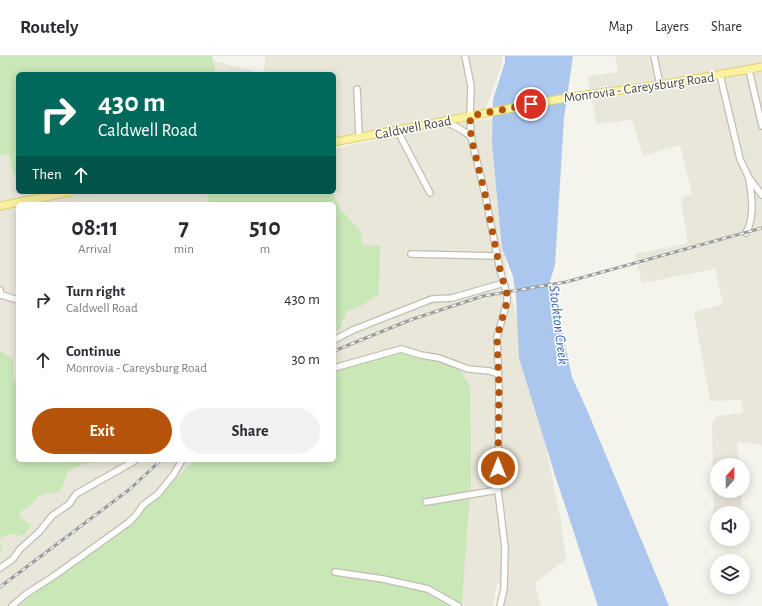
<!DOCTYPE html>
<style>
body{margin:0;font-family:"Alegreya Sans",sans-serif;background:#f2f2f3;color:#2b2b33;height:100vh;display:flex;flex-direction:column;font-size:15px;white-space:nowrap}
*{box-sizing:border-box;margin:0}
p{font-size:13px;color:#7c7c81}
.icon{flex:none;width:22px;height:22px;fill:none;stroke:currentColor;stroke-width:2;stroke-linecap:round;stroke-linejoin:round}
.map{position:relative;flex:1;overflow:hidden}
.side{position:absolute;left:16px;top:146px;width:320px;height:260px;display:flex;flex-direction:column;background:#fff;border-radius:6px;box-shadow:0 2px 10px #0003}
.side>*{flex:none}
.banner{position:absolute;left:16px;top:16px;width:320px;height:122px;border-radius:6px;box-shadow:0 2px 10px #0003;background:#00695c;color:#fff;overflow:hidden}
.needle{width:26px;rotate:21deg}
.buttons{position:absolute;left:710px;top:402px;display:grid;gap:8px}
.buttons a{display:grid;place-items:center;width:40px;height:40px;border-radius:50%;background:#fff;box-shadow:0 2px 10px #0003;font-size:20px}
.pin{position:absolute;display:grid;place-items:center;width:34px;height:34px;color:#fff;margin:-17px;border:2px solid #fff;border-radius:50%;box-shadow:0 1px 4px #0007}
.me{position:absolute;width:44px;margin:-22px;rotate:0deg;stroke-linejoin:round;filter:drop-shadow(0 0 3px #0008)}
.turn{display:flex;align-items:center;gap:14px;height:84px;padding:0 16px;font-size:18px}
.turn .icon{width:52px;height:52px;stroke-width:2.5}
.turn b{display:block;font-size:28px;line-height:34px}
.then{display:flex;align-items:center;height:38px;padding:0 16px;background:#0003;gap:8px;font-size:15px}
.eta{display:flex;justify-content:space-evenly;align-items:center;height:68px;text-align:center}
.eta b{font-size:24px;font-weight:700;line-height:28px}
.action{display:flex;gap:8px;margin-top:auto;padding:8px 16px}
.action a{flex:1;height:46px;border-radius:24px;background:#b45309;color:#fff;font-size:16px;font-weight:700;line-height:46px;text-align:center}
.action a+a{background:#f2f2f3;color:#2b2b33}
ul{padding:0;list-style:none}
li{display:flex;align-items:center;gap:12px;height:60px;padding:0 16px}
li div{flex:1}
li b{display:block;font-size:15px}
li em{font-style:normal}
header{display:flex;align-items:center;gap:24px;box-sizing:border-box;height:56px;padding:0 20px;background:#fff;border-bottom:1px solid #e1e1e2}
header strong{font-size:19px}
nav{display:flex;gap:22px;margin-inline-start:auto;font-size:14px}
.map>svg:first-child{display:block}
.residential{fill:#e9e7da}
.green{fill:#c9e7b7}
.water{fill:#acc7ee}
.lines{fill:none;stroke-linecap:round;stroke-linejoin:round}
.minor-casing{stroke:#c1beaf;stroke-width:8}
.major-casing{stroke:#dfd270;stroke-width:9}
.minor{stroke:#fff;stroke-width:5.5}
.major{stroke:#faf1a1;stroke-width:7}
.rail-casing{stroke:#9a9a9a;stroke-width:3}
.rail{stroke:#fff;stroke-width:1.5;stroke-dasharray:4.5;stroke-linecap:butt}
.route{stroke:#b45309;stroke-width:7;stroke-dasharray:0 12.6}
.labels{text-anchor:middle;stroke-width:3;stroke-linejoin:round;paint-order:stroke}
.street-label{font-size:14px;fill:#4a463a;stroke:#fff}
.water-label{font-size:15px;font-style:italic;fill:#3667b2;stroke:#fff}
</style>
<header>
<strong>Routely</strong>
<nav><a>Map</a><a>Layers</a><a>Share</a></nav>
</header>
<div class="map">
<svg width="762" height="550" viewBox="0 0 762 550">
<rect width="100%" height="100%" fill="#f5f4ec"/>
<g class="residential">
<path d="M 0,0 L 193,0 L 254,15 L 254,18 L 18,18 L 18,136 L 222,136 L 222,148 L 18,148 L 18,329 L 0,330 Z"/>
<path d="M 265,0 L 502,0 L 502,8 L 486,52 L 334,82 L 334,18 L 264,18 Z"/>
<path d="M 615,0 L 762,0 L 762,389 L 737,386 L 739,409 L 717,409 L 717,435 L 741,435 L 743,457 L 717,457 L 717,469 L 714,470 L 712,368 L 717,360 L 743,357 L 741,344 L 710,345 L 694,256 L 723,248 L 715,213 L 642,227 L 635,198 L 688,187 L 681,142 L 692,137 L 680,89 L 643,100 L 632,64 L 597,68 L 587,20 L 618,16 Z"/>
<path d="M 494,63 L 502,137 L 506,216 L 537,347 L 561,466 L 566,503 L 535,527 L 541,550 L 497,550 L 503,527 L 506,527 L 497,527 L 493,550 L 300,550 L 351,464 L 334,344 L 334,274 L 345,266 L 341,252 L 344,208 L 334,148 L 302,136 L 334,136 L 334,93 L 451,67 Z"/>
<path d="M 71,404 L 221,404 L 91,550 L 0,550 L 0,473 L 17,443 Z"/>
</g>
<g class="green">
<path d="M 0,0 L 212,0 L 216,18 L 18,18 L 18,119 L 14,119 L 9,98 L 0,100 Z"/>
<path d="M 207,136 L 330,136 L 334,139 L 341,154 L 360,175 L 363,189 L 380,190 L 379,240 L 376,240 L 361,250 L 346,255 L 345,261 L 339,274 L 334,275 L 334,148 L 209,148 Z"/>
<path d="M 0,295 L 13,303 L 13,325 L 18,327 L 18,404 L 100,404 C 90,408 73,408 67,418 C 64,423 64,431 59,435 C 54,438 49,436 44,438 C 36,440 35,445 30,450 C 27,453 23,453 20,456 L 20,461 L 31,469 C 29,474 24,479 19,480 C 11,477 7,477 0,483 L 0,488 L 2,493 L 0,497 Z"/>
<path d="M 406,295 L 458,310 L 470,331 L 471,421 L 462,546 L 460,550 L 19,550 L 54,520 L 120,476 L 195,404 L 334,404 L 334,312 Z"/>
</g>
<path class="water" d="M 505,0 L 573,0 L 564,62 L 555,209 L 550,225 L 553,232 L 572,321 L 587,354 L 669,550 L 598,550 L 554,416 L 519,302 L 516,241 L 513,220 L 502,192 L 492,88 L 493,44 L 505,6 Z"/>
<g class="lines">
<g class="minor-casing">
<g id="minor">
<path d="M 465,0 L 471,30 L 470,60 L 471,81 L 485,138 L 500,214 L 507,238 L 507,246 L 497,281 L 499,331 L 498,434 L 505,492 L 504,533 L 500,550"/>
<path d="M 654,0 L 660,29"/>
<path d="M 749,14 L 762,70"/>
<path d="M 720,19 L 740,103 L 749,122 L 762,139"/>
<path d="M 357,33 L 359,81"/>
<path d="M 444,66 C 455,69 462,73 471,81"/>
<path d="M 397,74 L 430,137"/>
<path d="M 746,177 C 755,160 752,141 749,123"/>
<path d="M 411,198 L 497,200"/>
<path d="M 0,234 L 1,239 L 18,244"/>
<path d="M 334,284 L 353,274 L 432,243 L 452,242 L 504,227"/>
<path d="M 334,312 L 401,293 L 421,299 L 439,302 L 468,313 L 490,315 L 498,318"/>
<path d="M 426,446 L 498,434"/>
<path d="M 0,512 L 13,503 L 20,493 L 39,476 L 52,460 L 69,448 L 76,438 L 136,404"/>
<path d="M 335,516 L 383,523 L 428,533 L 458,550"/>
<path d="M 12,550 L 26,538 L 54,520 L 128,467 L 137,458 L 143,449 L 158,438 L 174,418 L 182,404"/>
</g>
</g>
<g class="major-casing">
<g id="major">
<path d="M 334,86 L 570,41 L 660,29 L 762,11"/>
<path d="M 0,150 L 70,136"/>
</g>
</g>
<use href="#minor" class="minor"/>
<use href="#major" class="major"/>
<g class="rail-casing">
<g id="rail">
<path d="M 334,295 L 410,264 L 483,240 L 566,226 L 762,172"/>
<path d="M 0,531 L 130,433 L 161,404"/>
</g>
</g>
<use href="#rail" class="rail"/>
</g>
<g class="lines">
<path class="route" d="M 498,412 L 499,331 L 497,281 L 507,246 L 507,238 L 500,214 L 485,138 L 471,81 L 470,60 L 531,48"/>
</g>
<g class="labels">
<g class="street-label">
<text transform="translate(639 31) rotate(-8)" y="5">Monrovia - Careysburg Road</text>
<text transform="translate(413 71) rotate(-11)" y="5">Caldwell Road</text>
</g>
<g class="water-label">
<text transform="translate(559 269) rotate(83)" y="5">Stockton Creek</text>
</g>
</g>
</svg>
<div class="buttons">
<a><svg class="needle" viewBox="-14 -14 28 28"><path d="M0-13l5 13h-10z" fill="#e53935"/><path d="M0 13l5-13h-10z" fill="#7c7c81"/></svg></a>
<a><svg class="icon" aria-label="sound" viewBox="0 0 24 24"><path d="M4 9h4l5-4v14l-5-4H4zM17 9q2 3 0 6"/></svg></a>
<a><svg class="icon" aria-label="layers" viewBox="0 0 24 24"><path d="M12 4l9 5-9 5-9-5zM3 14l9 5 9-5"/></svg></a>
</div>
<div class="pin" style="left:531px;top:48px;background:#d93025"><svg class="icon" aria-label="arrive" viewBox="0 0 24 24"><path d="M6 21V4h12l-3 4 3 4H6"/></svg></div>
<svg class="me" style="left:498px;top:412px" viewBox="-20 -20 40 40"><circle r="17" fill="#b45309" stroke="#fff" stroke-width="3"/><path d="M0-11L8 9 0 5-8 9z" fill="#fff"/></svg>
<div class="banner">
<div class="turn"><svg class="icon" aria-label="right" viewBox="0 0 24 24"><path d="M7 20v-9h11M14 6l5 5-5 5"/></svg><div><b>430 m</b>Caldwell Road</div></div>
<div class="then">Then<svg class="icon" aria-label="ahead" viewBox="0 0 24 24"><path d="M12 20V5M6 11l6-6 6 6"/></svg></div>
</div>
<section class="side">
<div class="eta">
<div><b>08:11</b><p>Arrival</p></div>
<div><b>7</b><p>min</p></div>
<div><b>510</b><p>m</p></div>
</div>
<ul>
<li><svg class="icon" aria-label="right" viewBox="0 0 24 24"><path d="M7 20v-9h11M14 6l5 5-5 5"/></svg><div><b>Turn right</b><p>Caldwell Road</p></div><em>430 m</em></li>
<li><svg class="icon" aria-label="ahead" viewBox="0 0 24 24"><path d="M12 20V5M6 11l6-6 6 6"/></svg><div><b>Continue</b><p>Monrovia - Careysburg Road</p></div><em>30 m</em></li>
</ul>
<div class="action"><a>Exit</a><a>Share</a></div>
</section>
</div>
